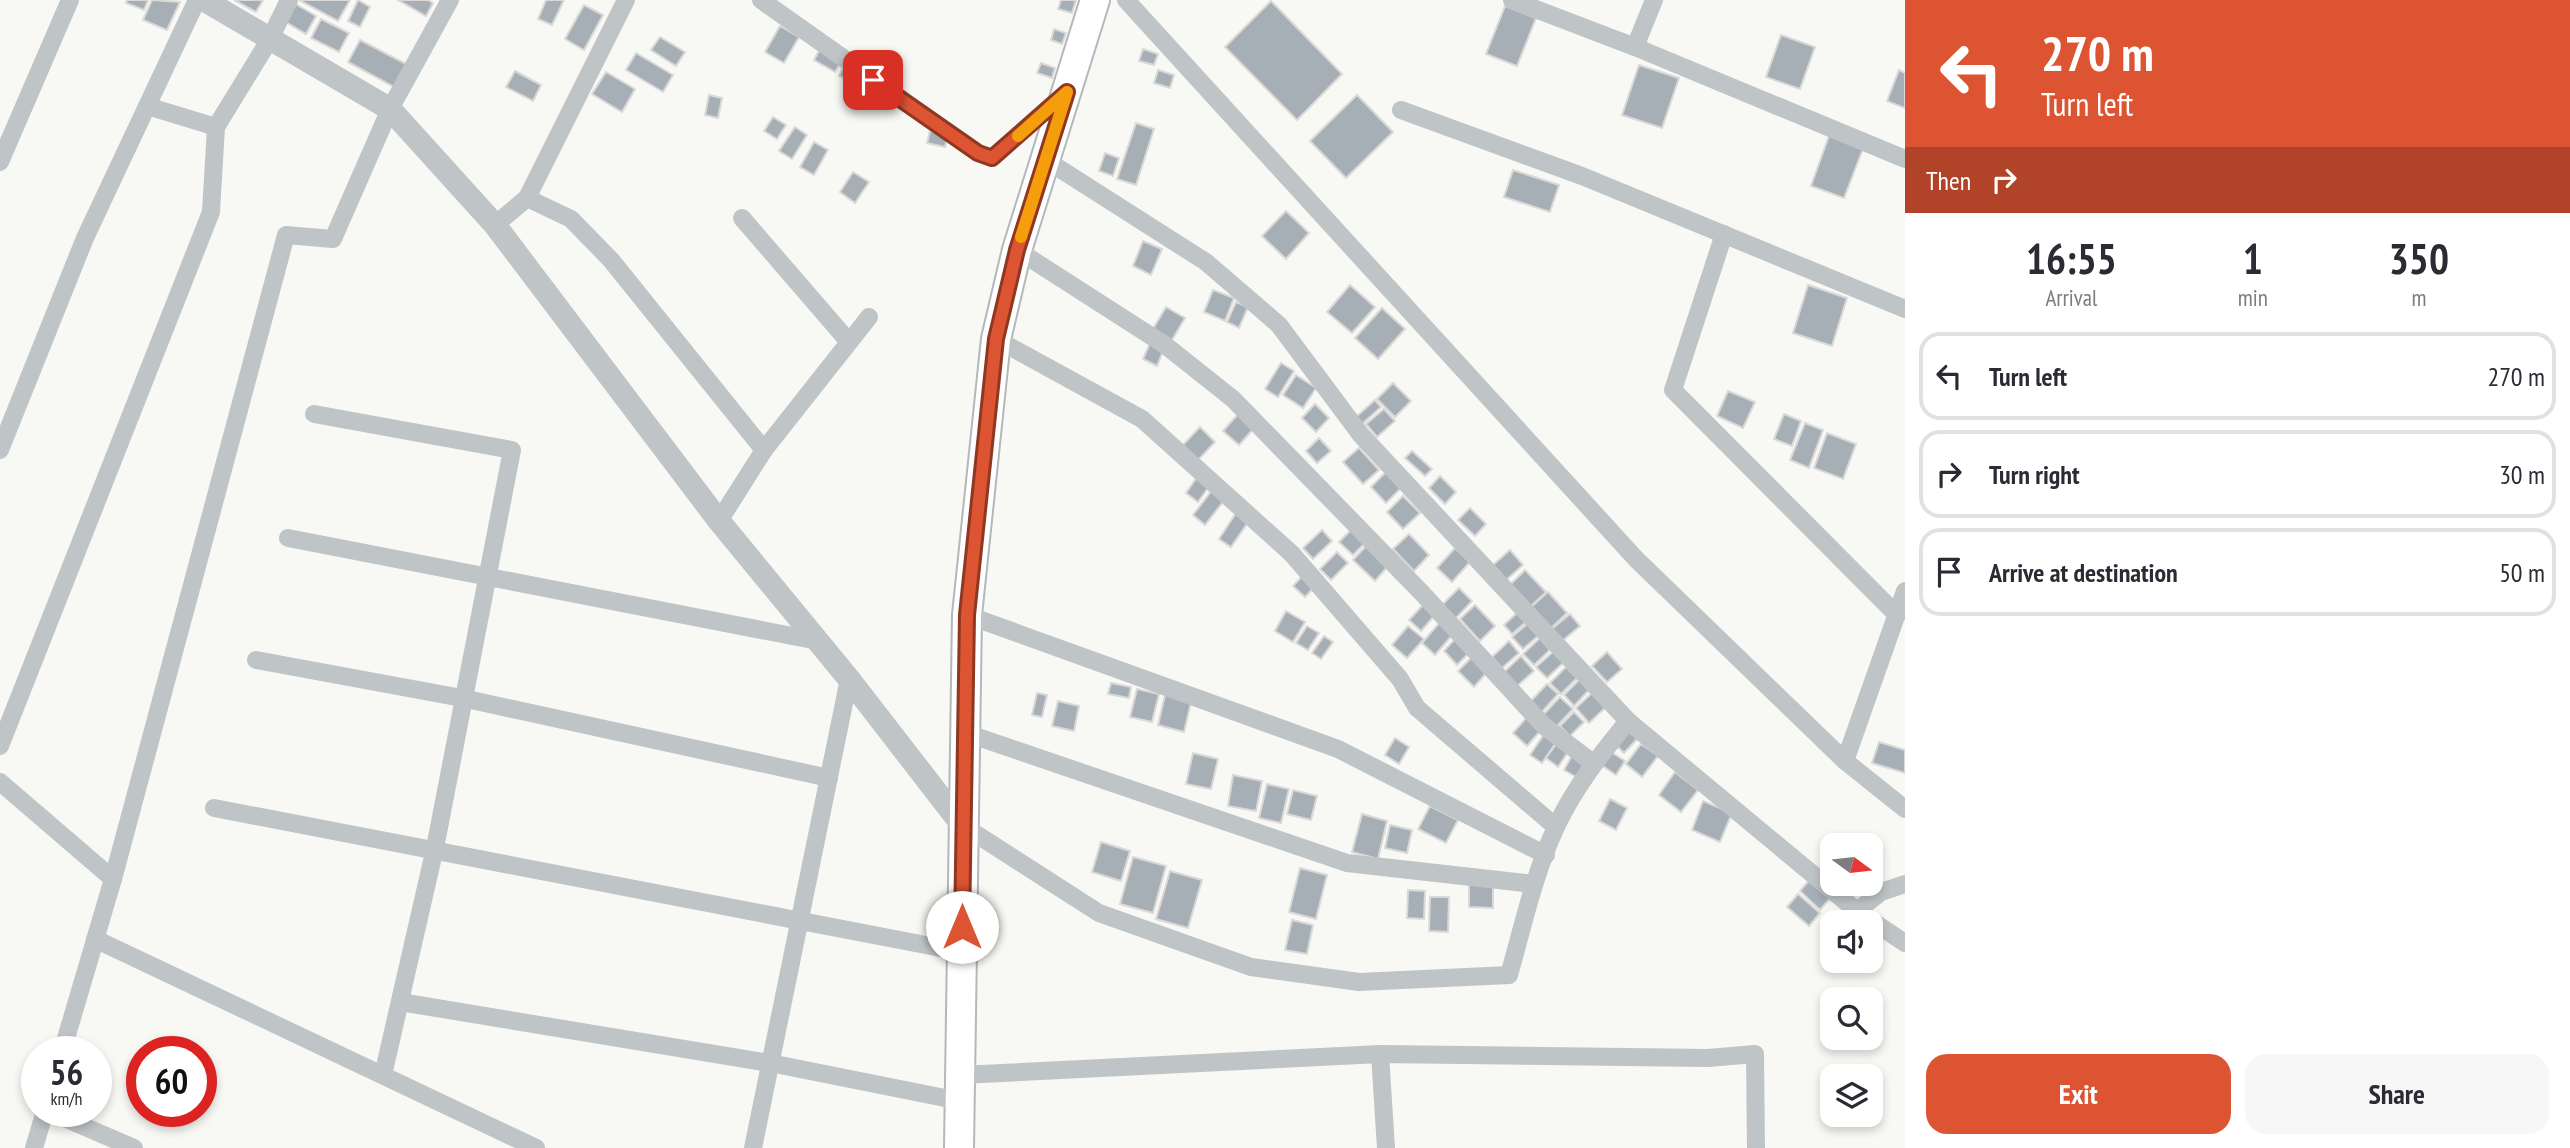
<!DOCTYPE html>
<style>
body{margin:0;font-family:"PT Sans Narrow",sans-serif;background:#f7f7f7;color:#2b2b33;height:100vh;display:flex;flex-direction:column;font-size:26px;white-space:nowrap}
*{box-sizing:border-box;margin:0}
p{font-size:23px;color:#7c7c81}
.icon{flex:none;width:38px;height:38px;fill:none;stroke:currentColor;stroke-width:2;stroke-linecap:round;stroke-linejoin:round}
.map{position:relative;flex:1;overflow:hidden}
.sheet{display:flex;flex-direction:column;background:#fff;width:665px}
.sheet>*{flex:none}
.guide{background:#dc5432;color:#fff;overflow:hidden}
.needle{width:46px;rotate:105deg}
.controls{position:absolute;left:1820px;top:833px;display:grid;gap:14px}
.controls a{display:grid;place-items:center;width:63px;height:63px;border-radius:14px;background:#fff;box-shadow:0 4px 10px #0003;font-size:35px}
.speed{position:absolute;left:21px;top:1036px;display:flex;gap:14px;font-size:35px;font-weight:700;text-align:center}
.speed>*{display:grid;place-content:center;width:91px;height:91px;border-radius:50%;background:#fff;box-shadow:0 4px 10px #0003;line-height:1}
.speed small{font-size:18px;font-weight:400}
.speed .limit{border:10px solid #d22;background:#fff;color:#111}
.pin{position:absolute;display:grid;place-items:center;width:60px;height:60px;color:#fff;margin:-30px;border-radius:14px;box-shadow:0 4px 10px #0006}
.me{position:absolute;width:77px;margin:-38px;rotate:0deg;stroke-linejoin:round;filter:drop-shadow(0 0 5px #0008)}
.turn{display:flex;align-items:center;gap:24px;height:147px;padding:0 21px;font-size:32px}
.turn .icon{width:91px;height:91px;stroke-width:2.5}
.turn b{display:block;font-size:49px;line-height:60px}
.then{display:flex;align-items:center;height:66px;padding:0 21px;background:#0003;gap:14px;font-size:26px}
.eta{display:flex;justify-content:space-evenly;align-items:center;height:119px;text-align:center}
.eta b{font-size:42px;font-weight:600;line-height:49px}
.button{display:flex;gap:14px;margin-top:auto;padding:14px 21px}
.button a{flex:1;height:80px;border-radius:21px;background:#dc5432;color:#fff;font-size:28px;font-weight:600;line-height:80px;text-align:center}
.button a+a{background:#f7f7f7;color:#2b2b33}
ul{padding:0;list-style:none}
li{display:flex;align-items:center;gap:21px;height:88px;margin:0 14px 10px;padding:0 7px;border:4px solid #e1e1e2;border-radius:21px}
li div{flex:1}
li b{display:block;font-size:26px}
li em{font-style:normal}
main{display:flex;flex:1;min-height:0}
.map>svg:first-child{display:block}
.building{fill:#a6afb5;stroke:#dad9d8;stroke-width:2}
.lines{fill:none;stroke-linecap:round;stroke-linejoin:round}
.primary-casing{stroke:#b3b8bc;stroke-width:32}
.minor{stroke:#bfc4c7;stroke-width:18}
.tertiary{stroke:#bfc4c7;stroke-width:23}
.primary{stroke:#fff;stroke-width:28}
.route-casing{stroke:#8f3720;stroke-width:18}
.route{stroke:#dc5432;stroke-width:12}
.slow{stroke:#f59e0b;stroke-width:12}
</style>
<main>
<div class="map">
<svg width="1905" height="1148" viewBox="0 0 1905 1148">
<rect width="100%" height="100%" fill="#f8f8f5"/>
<g class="building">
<path d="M 127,0 L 148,0 L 144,10 L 126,3 Z"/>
<path d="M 152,0 L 180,2 L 167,30 L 143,20 Z"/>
<path d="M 234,0 L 263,0 L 256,12 Z"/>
<path d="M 299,0 L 350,0 L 338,21 Z"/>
<path d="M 358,0 L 370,7 L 360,27 L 348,21 Z"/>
<path d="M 398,0 L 428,0 L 433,3 L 426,16 Z"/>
<path d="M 546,0 L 564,0 L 552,25 L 538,19 Z"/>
<path d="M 1061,0 L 1076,0 L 1072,13 L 1058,9 Z"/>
<path d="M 1271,1 L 1342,74 L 1297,120 L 1225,47 Z"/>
<path d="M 294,3 L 316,16 L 306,34 L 284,21 Z"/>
<path d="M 584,5 L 603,15 L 584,50 L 565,39 Z"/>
<path d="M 1505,6 L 1536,18 L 1517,66 L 1486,54 Z"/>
<path d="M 321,19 L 349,33 L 339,52 L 311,38 Z"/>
<path d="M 780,26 L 799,37 L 784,63 L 765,52 Z"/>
<path d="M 1054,29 L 1066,33 L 1062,44 L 1051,40 Z"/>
<path d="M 1781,35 L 1815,47 L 1800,89 L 1766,77 Z"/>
<path d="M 660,37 L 685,52 L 676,66 L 651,50 Z"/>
<path d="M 360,40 L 406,64 L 394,87 L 348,62 Z"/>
<path d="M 820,49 L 841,62 L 835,72 L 814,60 Z"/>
<path d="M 1143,49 L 1158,54 L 1154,65 L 1139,61 Z"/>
<path d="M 636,53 L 673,75 L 663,92 L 626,70 Z"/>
<path d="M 1041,63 L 1055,68 L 1052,78 L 1037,73 Z"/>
<path d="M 844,65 L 863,74 L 858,84 L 839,76 Z"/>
<path d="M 1639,65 L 1679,78 L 1662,128 L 1622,115 Z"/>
<path d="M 1158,70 L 1174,75 L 1170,88 L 1154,83 Z"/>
<path d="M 1899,70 L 1905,73 L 1905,108 L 1887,101 Z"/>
<path d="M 515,71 L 541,85 L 533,101 L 506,87 Z"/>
<path d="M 606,72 L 635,89 L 622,112 L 592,94 Z"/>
<path d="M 709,95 L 722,98 L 718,118 L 705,115 Z"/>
<path d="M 1357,95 L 1393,132 L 1346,178 L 1310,141 Z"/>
<path d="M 773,117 L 786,125 L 777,139 L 764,131 Z"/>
<path d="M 1136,123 L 1154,129 L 1136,185 L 1117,179 Z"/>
<path d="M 795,127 L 807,135 L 792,159 L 779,151 Z"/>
<path d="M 930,131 L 948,135 L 945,147 L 927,143 Z"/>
<path d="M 1830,133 L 1864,146 L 1844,198 L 1811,186 Z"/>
<path d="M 814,142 L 828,150 L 814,175 L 800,167 Z"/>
<path d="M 1105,153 L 1119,158 L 1113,176 L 1099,171 Z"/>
<path d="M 1513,170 L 1559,185 L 1550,212 L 1504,197 Z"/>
<path d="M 853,172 L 869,182 L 855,203 L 840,192 Z"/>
<path d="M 1286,211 L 1309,233 L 1286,259 L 1262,236 Z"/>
<path d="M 1143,241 L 1162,249 L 1151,275 L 1133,266 Z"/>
<path d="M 1350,285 L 1375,307 L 1352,333 L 1327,312 Z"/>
<path d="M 1808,285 L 1847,298 L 1832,346 L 1793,333 Z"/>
<path d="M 1213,290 L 1234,298 L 1225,321 L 1204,312 Z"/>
<path d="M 1236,302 L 1248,307 L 1239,328 L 1227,322 Z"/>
<path d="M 1166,307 L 1185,318 L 1172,340 L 1153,329 Z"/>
<path d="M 1382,308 L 1405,329 L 1378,359 L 1355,338 Z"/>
<path d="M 1150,343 L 1164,349 L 1157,366 L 1143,359 Z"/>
<path d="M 1281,363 L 1294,371 L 1278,397 L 1265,389 Z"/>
<path d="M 1296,375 L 1316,388 L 1303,408 L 1283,395 Z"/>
<path d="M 1393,383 L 1411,401 L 1395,417 L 1377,399 Z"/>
<path d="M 1728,391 L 1755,402 L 1743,428 L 1717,416 Z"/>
<path d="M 1375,400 L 1381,407 L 1362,424 L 1356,417 Z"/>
<path d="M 1315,404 L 1329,418 L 1316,432 L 1302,418 Z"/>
<path d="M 1384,409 L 1395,421 L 1377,437 L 1366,424 Z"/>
<path d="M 1239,413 L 1255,427 L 1239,445 L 1223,431 Z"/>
<path d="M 1784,414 L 1801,421 L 1792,446 L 1774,439 Z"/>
<path d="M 1805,423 L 1823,430 L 1809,468 L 1790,460 Z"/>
<path d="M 1200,427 L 1215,442 L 1198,460 L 1183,445 Z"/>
<path d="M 1827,433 L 1856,444 L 1843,479 L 1814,468 Z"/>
<path d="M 1319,438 L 1331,451 L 1317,463 L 1306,451 Z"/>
<path d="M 1359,448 L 1379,470 L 1363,484 L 1343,462 Z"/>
<path d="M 1412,451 L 1432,469 L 1425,476 L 1405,458 Z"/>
<path d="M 1387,471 L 1402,487 L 1386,503 L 1371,487 Z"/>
<path d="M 1198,476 L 1210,485 L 1198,502 L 1186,493 Z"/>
<path d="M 1440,476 L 1456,492 L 1445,504 L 1429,488 Z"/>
<path d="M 1213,489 L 1226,498 L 1205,525 L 1193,515 Z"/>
<path d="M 1403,496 L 1420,513 L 1403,529 L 1387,512 Z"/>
<path d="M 1470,508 L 1486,524 L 1475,536 L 1458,520 Z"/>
<path d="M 1238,510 L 1251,518 L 1231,547 L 1219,539 Z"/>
<path d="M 1354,527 L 1367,541 L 1353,555 L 1339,542 Z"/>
<path d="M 1322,530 L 1332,541 L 1313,559 L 1303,548 Z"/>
<path d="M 1409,534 L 1429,555 L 1414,571 L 1393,549 Z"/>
<path d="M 1368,544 L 1390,564 L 1375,581 L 1353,560 Z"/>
<path d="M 1455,548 L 1470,562 L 1452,582 L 1437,568 Z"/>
<path d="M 1510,550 L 1523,565 L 1506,580 L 1493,565 Z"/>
<path d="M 1337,552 L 1348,563 L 1331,580 L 1320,569 Z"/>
<path d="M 1525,570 L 1546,592 L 1529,608 L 1509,586 Z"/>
<path d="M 1305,573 L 1317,584 L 1305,597 L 1293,586 Z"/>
<path d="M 1459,588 L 1472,601 L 1455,619 L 1442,605 Z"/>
<path d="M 1548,592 L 1567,613 L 1550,629 L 1530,608 Z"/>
<path d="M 1424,604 L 1435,615 L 1421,631 L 1409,620 Z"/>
<path d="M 1475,605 L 1495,626 L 1480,641 L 1460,619 Z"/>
<path d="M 1286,611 L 1305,622 L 1293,642 L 1275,631 Z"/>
<path d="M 1518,612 L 1526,622 L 1512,634 L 1504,625 Z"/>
<path d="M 1570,614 L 1580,626 L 1562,641 L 1552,629 Z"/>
<path d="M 1441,621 L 1454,633 L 1435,655 L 1422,643 Z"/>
<path d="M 1527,624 L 1538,636 L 1523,649 L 1512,637 Z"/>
<path d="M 1307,626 L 1319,633 L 1308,650 L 1296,643 Z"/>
<path d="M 1408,626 L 1424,639 L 1407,658 L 1392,645 Z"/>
<path d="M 1324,636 L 1333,642 L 1321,659 L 1312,653 Z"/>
<path d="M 1540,638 L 1550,650 L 1534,665 L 1523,654 Z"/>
<path d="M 1455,639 L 1469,653 L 1457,665 L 1444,651 Z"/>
<path d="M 1509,641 L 1519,653 L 1502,668 L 1492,657 Z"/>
<path d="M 1554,651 L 1564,662 L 1547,678 L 1536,667 Z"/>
<path d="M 1607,652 L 1622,669 L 1607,682 L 1592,666 Z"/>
<path d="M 1473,656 L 1488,671 L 1474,687 L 1458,671 Z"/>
<path d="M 1521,656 L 1534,671 L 1517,686 L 1504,672 Z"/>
<path d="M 1566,667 L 1577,678 L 1561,694 L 1550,683 Z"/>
<path d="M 1580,679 L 1590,689 L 1574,706 L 1564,695 Z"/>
<path d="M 1111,683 L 1131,687 L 1129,698 L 1108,694 Z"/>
<path d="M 1547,684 L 1558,694 L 1541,713 L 1530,702 Z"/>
<path d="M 1137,689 L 1159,694 L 1152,722 L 1130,717 Z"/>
<path d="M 1166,691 L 1192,698 L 1184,732 L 1158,725 Z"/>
<path d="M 1037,693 L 1047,695 L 1042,717 L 1032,715 Z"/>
<path d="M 1592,693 L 1605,708 L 1589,723 L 1576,708 Z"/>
<path d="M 1560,697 L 1573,709 L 1556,727 L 1543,715 Z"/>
<path d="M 1058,701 L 1079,706 L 1074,731 L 1052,726 Z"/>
<path d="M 1574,712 L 1584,722 L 1570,736 L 1560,726 Z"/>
<path d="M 1528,716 L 1542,729 L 1527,746 L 1513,733 Z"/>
<path d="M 1627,728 L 1638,738 L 1624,753 L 1614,743 Z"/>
<path d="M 1545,733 L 1557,741 L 1542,763 L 1530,755 Z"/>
<path d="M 1395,738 L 1409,747 L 1399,764 L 1385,755 Z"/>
<path d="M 1879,742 L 1905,750 L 1905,773 L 1872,763 Z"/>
<path d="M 1557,743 L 1568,752 L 1558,767 L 1546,758 Z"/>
<path d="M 1641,744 L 1658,756 L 1642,777 L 1626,764 Z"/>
<path d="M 1608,750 L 1625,761 L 1616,775 L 1600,764 Z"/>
<path d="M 1574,752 L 1587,760 L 1576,777 L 1564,770 Z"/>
<path d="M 1193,753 L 1218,759 L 1211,789 L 1186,784 Z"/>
<path d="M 1675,772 L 1698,790 L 1681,812 L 1659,795 Z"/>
<path d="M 1233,775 L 1262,781 L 1256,811 L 1228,806 Z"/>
<path d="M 1267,784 L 1289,789 L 1281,823 L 1259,818 Z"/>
<path d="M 1293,790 L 1317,796 L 1311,820 L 1287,814 Z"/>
<path d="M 1610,799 L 1627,808 L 1616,830 L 1599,821 Z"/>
<path d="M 1703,801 L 1732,813 L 1720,842 L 1692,830 Z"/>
<path d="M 1430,806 L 1458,820 L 1446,843 L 1418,829 Z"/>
<path d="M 1362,814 L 1387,821 L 1378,859 L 1352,852 Z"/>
<path d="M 1390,825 L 1412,830 L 1407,853 L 1385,848 Z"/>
<path d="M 1101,842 L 1130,851 L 1121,881 L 1092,872 Z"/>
<path d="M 1133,857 L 1166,866 L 1153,913 L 1120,904 Z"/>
<path d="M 1300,868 L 1327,875 L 1316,919 L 1289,912 Z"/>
<path d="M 1170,871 L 1202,880 L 1188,928 L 1156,919 Z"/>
<path d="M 1871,873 L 1878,878 L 1864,896 L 1852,886 L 1871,884 Z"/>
<path d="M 1812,877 L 1832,896 L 1820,910 L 1800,891 Z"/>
<path d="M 1469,882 L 1493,882 L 1493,908 L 1469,907 Z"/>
<path d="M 1408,890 L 1425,891 L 1424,919 L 1407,918 Z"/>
<path d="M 1798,894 L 1820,913 L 1809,926 L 1787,907 Z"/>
<path d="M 1430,897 L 1449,897 L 1448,932 L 1429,931 Z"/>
<path d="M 1292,920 L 1313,925 L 1307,954 L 1285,950 Z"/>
</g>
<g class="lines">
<g class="primary-casing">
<path id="primary" d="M 959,1148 L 967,615 L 996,339 L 1017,250 L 1095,0"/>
</g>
<g class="minor">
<path d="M 761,0 L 978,153 L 992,158 L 1061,97"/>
<path d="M 1126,0 L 1636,559 L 1845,761 L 1905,809"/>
<path d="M 1512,0 L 1635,47 L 1905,159"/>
<path d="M 1635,47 L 1654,0"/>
<path d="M 147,106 L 216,127"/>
<path d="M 1401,110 L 1582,176 L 1905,309"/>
<path d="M 1046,160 L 1206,262 L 1279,325 L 1361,435 L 1628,721 L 1857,911 L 1881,892 L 1905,884"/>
<path d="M 0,162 L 70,0"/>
<path d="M 527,198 L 571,219 L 611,260 L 764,450"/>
<path d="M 742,218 L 849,342"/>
<path d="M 495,225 L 527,198 L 626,0"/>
<path d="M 1724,234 L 1673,390 L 1897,615"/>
<path d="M 1017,250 L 1165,345 L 1233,399 L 1421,592 L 1544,726 L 1593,763"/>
<path d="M 996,339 L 1142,419 L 1292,554 L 1400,679 L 1417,708 L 1556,827"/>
<path d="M 314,414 L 512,450 L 435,848 L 383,1075"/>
<path d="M 0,450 L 85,238 L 197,0"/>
<path d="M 719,521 L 764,450 L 869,317"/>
<path d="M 288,538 L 818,641"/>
<path d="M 967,615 L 1338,749 L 1546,855"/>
<path d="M 256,660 L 462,698 L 829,778"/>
<path d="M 963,732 L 1347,863 L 1534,884"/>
<path d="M 0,746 L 211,212 L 216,127 L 270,39 L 289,0"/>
<path d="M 1845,761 L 1905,591"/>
<path d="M 0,782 L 113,879"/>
<path d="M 214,808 L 962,952"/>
<path d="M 962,825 L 1099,913 L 1251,967 L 1359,982 L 1509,975 C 1523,926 1534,874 1556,827 C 1574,788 1601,754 1628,721"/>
<path d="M 1857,911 L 1905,943"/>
<path d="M 95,939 L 536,1148"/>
<path d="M 400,1002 L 770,1063 L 960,1101"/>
<path d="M 62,1052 L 113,879 L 286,235 L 333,239 L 390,109 L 450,0"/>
<path d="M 1380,1054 L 1386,1148"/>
<path d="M 961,1075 L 1380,1054 L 1708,1058 L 1755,1054 L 1756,1148"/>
<path d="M 48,1111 L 134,1148"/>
<path d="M 34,1148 L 45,1111"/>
<path d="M 753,1148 L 849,679"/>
</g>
<path class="tertiary" d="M 204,0 L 390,109 L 495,225 L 719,521 L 849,679 L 962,825"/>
<use href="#primary" class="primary"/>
</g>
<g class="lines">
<g class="route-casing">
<path id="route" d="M 873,80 L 978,153 L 992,158 L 1067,92 L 1017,250 L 996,339 L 967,615 L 962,927"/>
</g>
<use href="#route" class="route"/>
<path class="slow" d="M 1018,136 L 1067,92 L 1021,237"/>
</g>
</svg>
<div class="controls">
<a><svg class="needle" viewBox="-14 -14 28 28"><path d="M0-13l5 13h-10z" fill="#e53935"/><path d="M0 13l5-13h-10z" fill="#7c7c81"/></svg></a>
<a><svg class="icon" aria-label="sound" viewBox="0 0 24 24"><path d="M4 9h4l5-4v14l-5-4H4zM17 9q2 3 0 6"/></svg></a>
<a><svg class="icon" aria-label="search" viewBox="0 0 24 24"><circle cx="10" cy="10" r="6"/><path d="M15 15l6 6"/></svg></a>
<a><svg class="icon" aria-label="layers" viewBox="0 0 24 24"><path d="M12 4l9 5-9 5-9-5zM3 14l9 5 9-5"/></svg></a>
</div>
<div class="speed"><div>56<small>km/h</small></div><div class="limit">60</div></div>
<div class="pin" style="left:873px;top:80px;background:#d93025"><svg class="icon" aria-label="arrive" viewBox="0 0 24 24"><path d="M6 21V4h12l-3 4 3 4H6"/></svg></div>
<svg class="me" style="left:962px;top:927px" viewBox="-20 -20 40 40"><circle r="19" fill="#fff"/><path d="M0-13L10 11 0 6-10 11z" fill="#dc5432"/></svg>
</div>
<section class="sheet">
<div class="guide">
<div class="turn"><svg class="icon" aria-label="left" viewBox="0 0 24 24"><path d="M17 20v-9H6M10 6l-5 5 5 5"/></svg><div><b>270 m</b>Turn left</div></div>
<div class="then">Then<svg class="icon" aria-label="right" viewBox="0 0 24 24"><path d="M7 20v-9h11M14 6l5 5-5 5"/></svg></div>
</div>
<div class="eta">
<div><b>16:55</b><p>Arrival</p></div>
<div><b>1</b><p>min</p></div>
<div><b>350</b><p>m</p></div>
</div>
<ul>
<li><svg class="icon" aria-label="left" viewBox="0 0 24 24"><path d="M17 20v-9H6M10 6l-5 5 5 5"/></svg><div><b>Turn left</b></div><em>270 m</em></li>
<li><svg class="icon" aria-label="right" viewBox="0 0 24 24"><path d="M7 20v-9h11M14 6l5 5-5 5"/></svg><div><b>Turn right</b></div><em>30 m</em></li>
<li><svg class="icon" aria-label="arrive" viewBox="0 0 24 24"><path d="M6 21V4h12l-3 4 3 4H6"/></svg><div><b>Arrive at destination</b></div><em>50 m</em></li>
</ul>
<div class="button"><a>Exit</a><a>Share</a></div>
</section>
</main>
